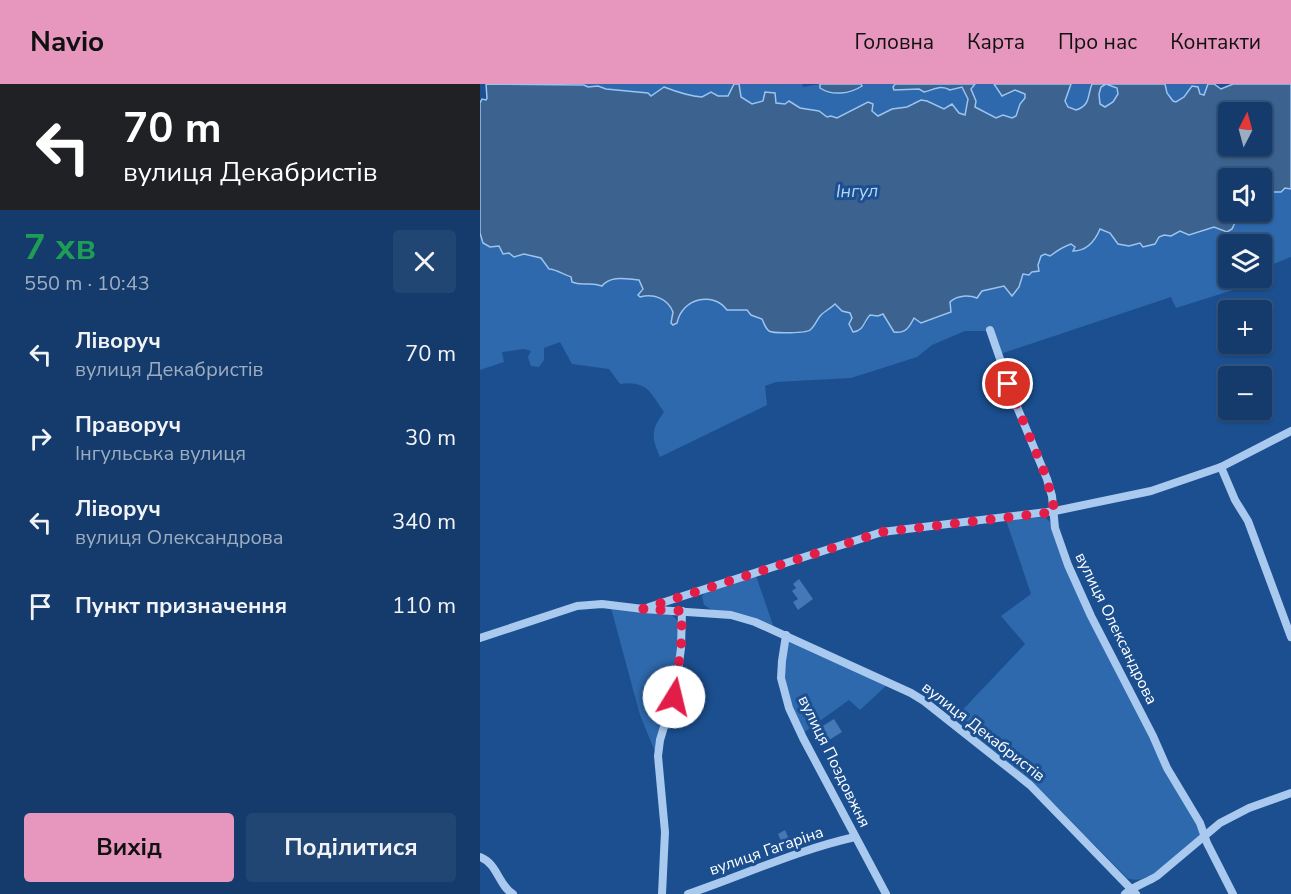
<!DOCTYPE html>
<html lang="uk">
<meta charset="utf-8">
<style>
body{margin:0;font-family:"Nunito Sans",sans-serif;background:#214673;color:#f1f3f6;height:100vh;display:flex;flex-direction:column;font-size:22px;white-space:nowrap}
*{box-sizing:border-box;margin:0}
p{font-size:20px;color:#9dadc1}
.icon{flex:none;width:33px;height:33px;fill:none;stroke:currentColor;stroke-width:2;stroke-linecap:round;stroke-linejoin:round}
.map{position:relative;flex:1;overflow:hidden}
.panel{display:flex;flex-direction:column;background:#143b6b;width:480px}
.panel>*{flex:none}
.banner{background:#202124;color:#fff;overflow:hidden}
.needle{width:39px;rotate:6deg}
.controls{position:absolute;left:738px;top:18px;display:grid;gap:12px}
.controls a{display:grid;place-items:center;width:54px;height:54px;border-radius:6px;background:#143b6b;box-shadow:0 2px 4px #0004,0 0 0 2px #33557e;font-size:30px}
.pin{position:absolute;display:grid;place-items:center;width:51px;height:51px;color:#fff;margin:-26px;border:3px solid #fff;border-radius:50%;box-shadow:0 2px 6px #0007}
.me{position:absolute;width:66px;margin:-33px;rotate:9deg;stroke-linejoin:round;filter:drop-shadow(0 0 4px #0008)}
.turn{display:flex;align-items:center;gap:21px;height:126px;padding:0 24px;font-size:27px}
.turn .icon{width:78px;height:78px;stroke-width:2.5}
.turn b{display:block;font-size:42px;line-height:51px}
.round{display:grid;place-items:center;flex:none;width:63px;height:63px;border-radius:6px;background:#214673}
.overview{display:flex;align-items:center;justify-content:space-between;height:102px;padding:0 24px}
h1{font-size:36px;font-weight:700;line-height:45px;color:#1e9e55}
.button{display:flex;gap:12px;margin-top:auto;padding:12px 24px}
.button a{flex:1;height:69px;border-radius:6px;background:#e797bd;color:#111;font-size:24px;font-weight:700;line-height:69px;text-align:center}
.button a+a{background:#214673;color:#f1f3f6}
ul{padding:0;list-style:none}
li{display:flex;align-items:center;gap:18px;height:84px;padding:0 24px}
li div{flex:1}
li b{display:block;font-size:22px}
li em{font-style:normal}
header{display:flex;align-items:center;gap:36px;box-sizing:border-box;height:84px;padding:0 30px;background:#e797bd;color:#111}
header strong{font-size:28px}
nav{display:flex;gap:33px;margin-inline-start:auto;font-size:21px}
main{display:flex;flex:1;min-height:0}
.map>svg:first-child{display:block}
.green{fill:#2e69ad;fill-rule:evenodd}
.water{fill:#3c6290;stroke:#9cc4f0;stroke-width:1.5;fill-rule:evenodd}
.building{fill:#4478b7}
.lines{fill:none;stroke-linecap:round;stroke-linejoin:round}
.minor{stroke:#a9c9ee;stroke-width:8}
.route{stroke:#e11d48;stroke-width:10;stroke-dasharray:0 18}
.labels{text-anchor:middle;stroke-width:6;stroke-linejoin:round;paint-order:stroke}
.street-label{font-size:16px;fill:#fff;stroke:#1b4f8f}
.water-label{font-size:18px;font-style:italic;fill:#b5d3f5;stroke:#1b4f8f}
</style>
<header>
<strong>Navio</strong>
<nav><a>Головна</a><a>Карта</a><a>Про нас</a><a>Контакти</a></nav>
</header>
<main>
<section class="panel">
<div class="banner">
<div class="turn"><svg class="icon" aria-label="left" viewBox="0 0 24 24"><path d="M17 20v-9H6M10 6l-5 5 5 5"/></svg><div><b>70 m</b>вулиця Декабристів</div></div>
</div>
<div class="overview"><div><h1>7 хв</h1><p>550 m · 10:43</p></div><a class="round"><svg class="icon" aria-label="close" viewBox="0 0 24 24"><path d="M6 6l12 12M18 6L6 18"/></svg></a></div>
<ul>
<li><svg class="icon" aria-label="left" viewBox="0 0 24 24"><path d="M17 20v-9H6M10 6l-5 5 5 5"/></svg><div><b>Ліворуч</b><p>вулиця Декабристів</p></div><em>70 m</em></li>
<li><svg class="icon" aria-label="right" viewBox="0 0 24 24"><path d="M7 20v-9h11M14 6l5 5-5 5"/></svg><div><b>Праворуч</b><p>Інгульська вулиця</p></div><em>30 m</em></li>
<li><svg class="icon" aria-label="left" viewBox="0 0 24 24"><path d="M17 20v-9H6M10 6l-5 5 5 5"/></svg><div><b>Ліворуч</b><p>вулиця Олександрова</p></div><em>340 m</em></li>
<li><svg class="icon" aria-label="arrive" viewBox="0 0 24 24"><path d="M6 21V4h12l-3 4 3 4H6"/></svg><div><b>Пункт призначення</b></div><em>110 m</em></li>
</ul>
<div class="button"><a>Вихід</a><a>Поділитися</a></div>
</section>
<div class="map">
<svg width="811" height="810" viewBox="0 0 811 810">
<rect width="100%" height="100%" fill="#1b4f8f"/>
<g class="green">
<path d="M 95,0 L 254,0 L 248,12 L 238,12 L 231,8 L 222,13 L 195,9 L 187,4 L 171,12 L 156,7 L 132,6 Z"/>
<path d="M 259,0 L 322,0 L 323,3 L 340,0 L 339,1 L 345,7 L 350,6 C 360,13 372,7 382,2 L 381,0 L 415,0 L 413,1 C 418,5 444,8 451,5 C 459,3 451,2 460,2 C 467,2 472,4 479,2 C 493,9 485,20 485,31 L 481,30 L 473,24 L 473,20 L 464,25 L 450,18 L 432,19 L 427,23 L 412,25 L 398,32 L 395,31 L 392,26 L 386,20 L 357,34 L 347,33 L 331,25 L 320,24 L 311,18 L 305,20 L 296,19 L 294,17 L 296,11 L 272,20 L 261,13 Z"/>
<path d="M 495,0 L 514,0 L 520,11 L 525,12 L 538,6 L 545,10 L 545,14 L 541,18 L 534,34 L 529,34 L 525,31 L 516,34 L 495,23 L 491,5 Z"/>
<path d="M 591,0 L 612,0 C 607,12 611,21 596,26 L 588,23 L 585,17 Z"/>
<path d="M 626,0 L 637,4 L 638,10 L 633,18 L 625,23 L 620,20 L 619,10 L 621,3 Z"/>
<path d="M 685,0 L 728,0 L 724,11 L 719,8 L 709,7 L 696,18 L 693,18 L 687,9 Z"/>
<path d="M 805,104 L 811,105 L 811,173 L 788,182 L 788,195 L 696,224 L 691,213 L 517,271 L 506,247 L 485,247 L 452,261 L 437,273 L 371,294 L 296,298 L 285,302 L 287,321 L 180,373 C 171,352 171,346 184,328 C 170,308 168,297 140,300 L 129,285 L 92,280 L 80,258 L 64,264 L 64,276 L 59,283 L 51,282 L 48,273 L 51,267 L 44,265 L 22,268 L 24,278 L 0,286 L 0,149 L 14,163 L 21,163 L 24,170 L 29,169 L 37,173 L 45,170 L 61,174 L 68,184 C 77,185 91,195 98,200 L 113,198 L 122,202 C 132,191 146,194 159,196 L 163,202 L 159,209 L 160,213 C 171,210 192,214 193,229 C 193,232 192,236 191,239 L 198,236 C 201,222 222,209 237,217 C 241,219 243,223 248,224 C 254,226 261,225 267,226 L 271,231 L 282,235 L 285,243 L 294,249 L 318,247 L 323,249 L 329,247 L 341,231 L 355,220 L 362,227 L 370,229 L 372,235 L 369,240 L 375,248 L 386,240 L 390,231 L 398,232 L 404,230 L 414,248 L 427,245 L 434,234 C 445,239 460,234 471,228 L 470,218 C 476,211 487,212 495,214 L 502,207 L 524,202 L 530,209 C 539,207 539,197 543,190 L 550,191 L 559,185 L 558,178 L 563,170 L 567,169 L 570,172 C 575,169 585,162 591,160 L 599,167 L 614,157 L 619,145 L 630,149 L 638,160 C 650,162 658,159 670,161 L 679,153 L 684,151 L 691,152 L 700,147 L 709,151 L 734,143 L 744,148 L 752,145 L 759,128 L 782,128 L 782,121 L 785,117 L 788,108 L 801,108 ZM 748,160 L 782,160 L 782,194 L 748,194 Z"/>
<path d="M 565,433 L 571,439 L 578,461 L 720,745 L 720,752 C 702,767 672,804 647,794 L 573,719 L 473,636 L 545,560 L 521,532 L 551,510 L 526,436 Z"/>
<path d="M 276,492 L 294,544 L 234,527 L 224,521 L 222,512 L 225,509 Z"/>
<path d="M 131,524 L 190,529 L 197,536 L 199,543 L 195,595 L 176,670 L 160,631 Z"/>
<path d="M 309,557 L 407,601 L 380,626 L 369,616 L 323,649 C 308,611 299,599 309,557 Z"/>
</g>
<g class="water">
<path d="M 6,0 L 104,1 L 108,3 L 118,2 L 126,5 L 168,9 L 171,12 L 184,3 C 197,8 208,12 222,13 L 231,8 L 238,12 L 248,12 L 254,0 L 259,0 L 261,13 L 272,20 L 283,17 L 285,8 L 295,9 L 296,19 L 305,20 L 309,17 L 320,24 L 339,27 L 347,33 L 351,32 L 357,34 L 388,18 L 393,20 L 392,27 L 398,32 L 412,25 L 427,23 L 441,16 L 447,17 L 464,25 L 472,20 L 479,29 L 485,31 L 488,15 L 482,3 L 470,6 C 460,0 454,6 444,8 L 439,5 L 414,6 L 413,3 L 415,0 L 495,0 L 491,5 L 496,17 L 495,23 L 516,34 L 523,31 L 532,34 L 536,32 L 540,20 L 545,14 L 545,10 L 535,6 L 522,12 L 514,0 L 591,0 L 585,17 L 588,23 L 596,26 C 611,21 607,12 612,0 L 685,0 L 687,9 L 693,17 L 696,18 L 704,13 L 712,2 L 718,3 L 720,10 L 724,11 L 728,0 L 734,0 L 741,5 L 753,0 L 811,0 L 811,105 L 805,104 L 801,108 L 788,108 L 786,116 L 782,121 L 782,94 L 748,94 L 748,128 L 760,128 L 752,145 L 747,148 L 734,143 L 709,151 L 700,147 L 691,152 L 684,151 L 679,153 L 675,160 L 663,163 L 660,159 L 649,162 L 638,160 L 630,149 L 620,145 C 615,157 607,167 593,167 L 595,163 L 591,160 C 585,162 574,169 570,172 L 565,170 L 561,172 L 558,181 L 559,187 L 552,188 L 549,191 L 543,190 L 539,203 L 532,212 L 524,202 L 502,207 L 497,214 C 489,211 477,211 470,218 L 471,228 L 441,239 L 434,234 C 430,242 426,250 414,248 L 403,230 L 398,232 L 390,231 C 384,237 384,247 373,248 L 369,240 L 372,234 L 370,229 L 362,227 L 355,220 C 351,224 345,227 341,231 C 337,235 335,242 330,246 C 327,249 294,250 289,247 C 285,244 284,239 282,235 L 271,231 L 267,226 L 247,226 C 233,207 202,214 197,239 L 193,241 L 191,239 L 193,228 C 188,215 174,209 160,213 L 158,211 L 163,205 L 159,196 C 146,195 131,191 122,202 C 109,197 103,203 92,198 L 91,193 C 84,191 76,185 69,185 L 61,174 L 44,170 L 34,173 L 29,169 L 23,170 L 19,162 L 10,163 L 3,159 L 0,149 L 0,19 L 2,15 L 6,16 L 7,14 ZM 626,0 L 637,4 L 638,10 L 633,18 L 625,23 L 620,20 L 619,10 L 621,3 ZM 748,28 L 782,28 L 782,62 L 748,62 Z"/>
<path d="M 340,0 L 381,0 L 382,2 C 370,10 352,12 340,4 Z"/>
</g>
<g class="building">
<path d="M 319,495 L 333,515 L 318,526 L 313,518 L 318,515 L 312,507 L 316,504 L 313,500 Z"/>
<path d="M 354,635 L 362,648 L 346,658 L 338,645 Z"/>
<path d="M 305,746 L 311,760 L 304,763 L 298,750 Z"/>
</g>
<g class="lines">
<g class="minor">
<path d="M 510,246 L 535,318 L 567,395 L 572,412 L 575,444 L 588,481 L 611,532 L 673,652 L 687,684 L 720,739 L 727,759 L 753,810"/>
<path d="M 741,383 L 755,416 L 768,437 L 811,553"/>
<path d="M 169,523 L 402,448 L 575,427 L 671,407 L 741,383 L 811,347"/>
<path d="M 306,551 L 302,577 L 301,594 L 309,624 L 323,654 L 406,810"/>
<path d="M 0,554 L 97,522 L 122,520 L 163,525 L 251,531 L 275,538 L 431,609 L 444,617 L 550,701 L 656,810"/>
<path d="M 0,773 C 18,780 18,801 33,810"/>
<path d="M 182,810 L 185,748 L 178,672 L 180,656 L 193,613 L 197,595 L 201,564 L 202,527"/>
<path d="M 208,810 C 264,791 317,766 375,753"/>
<path d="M 645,810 C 654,802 666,799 677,792 L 740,739 L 769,724 L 811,709"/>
</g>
</g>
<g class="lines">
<path class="route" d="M 194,613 L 201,564 L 202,527 L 163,525 L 402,448 L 575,428 L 567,395 L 528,300"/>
</g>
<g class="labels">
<g class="street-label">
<text transform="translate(637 544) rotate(64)" y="6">вулиця Олександрова</text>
<text transform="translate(504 647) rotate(38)" y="6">вулиця Декабристів</text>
<text transform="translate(355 677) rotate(64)" y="6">вулиця Поздовжня</text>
<text transform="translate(286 766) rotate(-19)" y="6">вулиця Гагаріна</text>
</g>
<g class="water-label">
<text transform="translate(377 107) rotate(-1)" y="6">Інгул</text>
</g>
</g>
</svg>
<div class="controls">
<a><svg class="needle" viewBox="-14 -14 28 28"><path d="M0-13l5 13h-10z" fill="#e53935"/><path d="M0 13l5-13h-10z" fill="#9dadc1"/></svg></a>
<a><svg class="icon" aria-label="sound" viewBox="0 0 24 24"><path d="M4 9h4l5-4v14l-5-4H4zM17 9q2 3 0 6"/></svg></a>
<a><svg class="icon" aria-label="layers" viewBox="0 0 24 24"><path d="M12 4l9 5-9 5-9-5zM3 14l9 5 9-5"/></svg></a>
<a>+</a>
<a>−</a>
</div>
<div class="pin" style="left:528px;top:300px;background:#d93025"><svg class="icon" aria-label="arrive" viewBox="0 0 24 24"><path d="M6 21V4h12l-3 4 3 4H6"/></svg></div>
<svg class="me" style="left:194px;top:613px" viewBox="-20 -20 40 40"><circle r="19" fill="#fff"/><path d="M0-13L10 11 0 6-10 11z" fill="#e11d48"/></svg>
</div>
</main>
